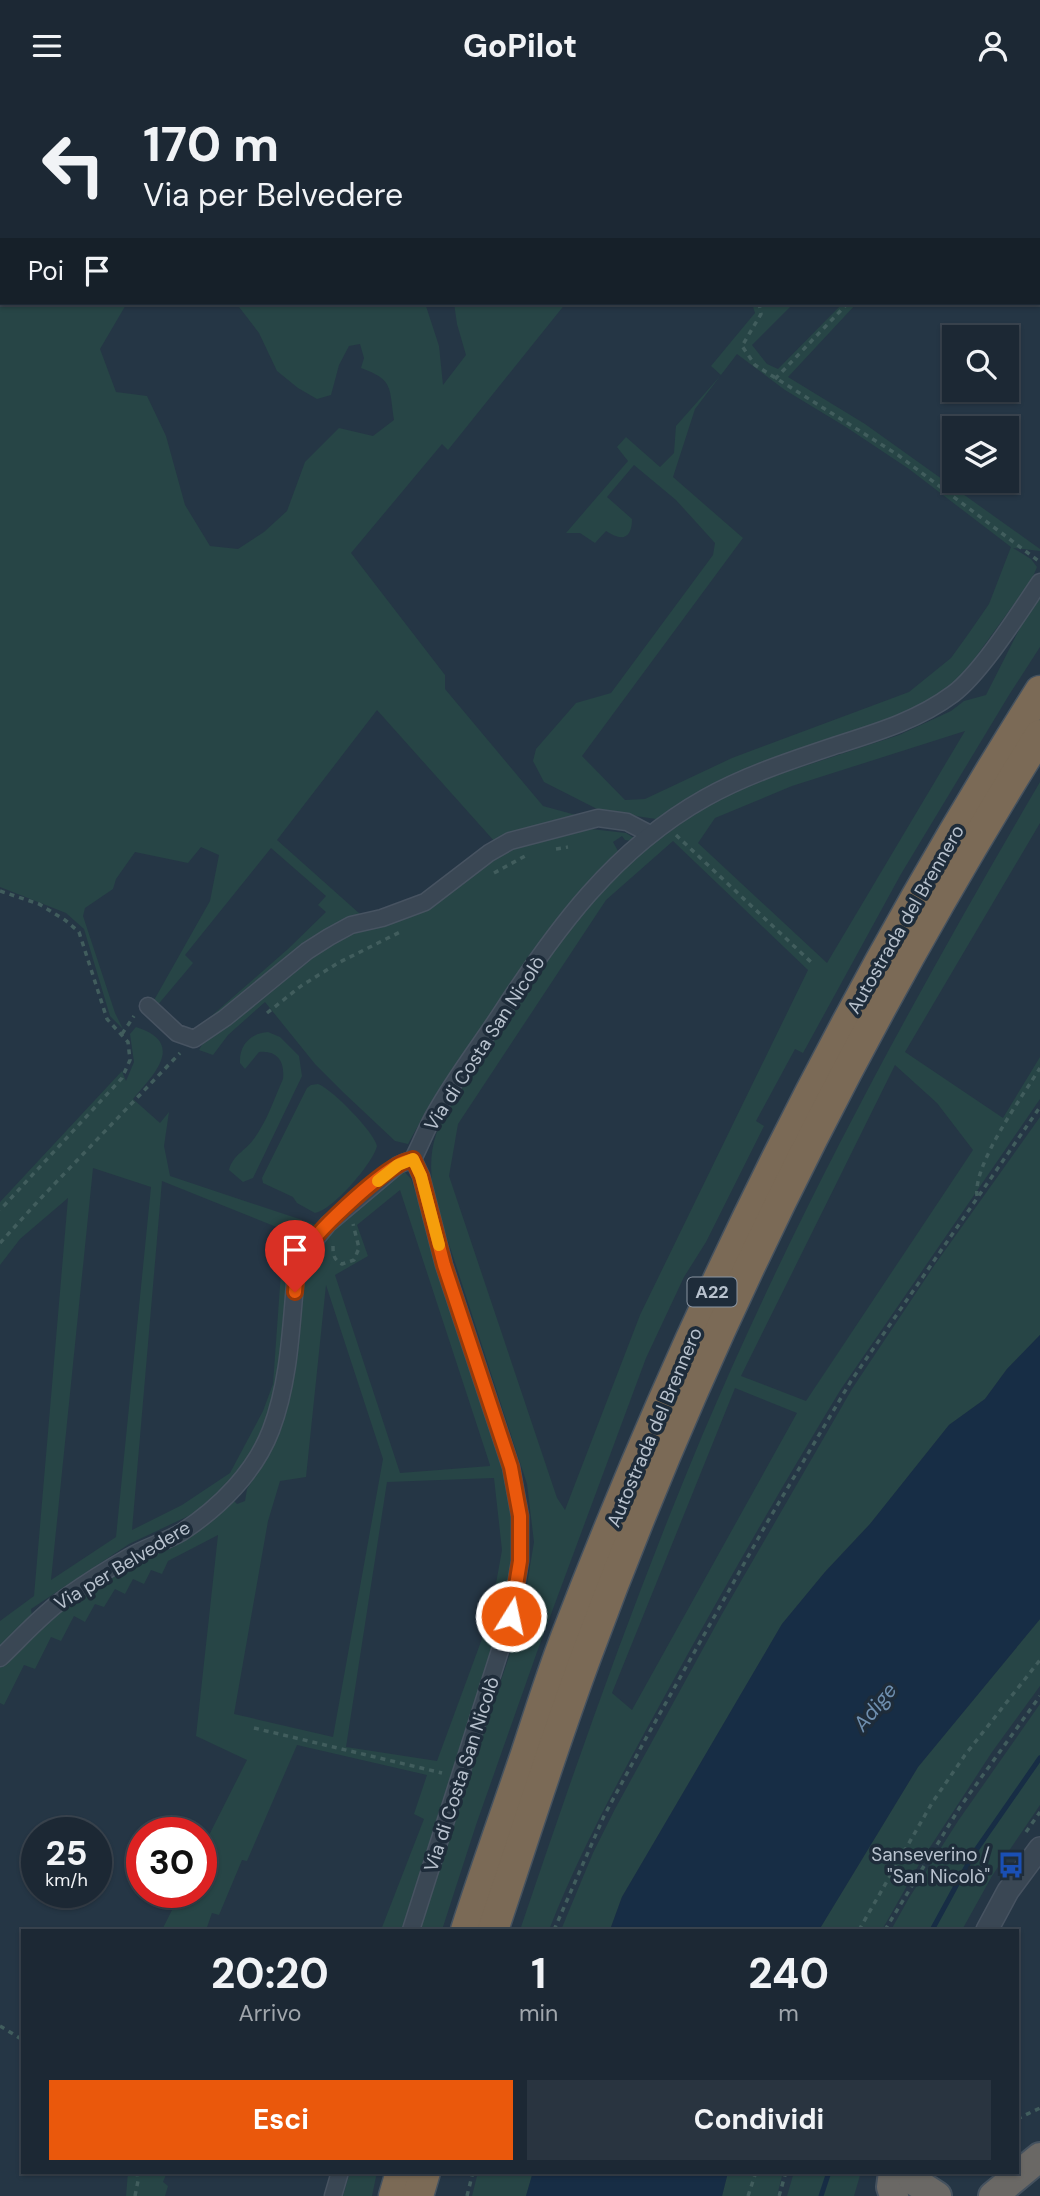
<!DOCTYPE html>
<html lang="it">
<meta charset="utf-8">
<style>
body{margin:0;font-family:"DM Sans",sans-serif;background:#293440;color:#f1f3f6;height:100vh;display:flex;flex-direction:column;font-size:26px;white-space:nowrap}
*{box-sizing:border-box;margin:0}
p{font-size:23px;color:#a0a6ac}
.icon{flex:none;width:38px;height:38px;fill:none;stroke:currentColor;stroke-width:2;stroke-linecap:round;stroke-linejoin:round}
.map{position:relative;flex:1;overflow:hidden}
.drawer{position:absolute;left:21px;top:1838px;width:998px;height:245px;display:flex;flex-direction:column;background:#1c2834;border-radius:0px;box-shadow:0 2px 5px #0004,0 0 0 2px #3a444f}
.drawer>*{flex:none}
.hud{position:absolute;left:0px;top:0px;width:1041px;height:214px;box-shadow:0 2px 5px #0004,0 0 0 2px #3a444f;background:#1c2834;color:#f1f3f6;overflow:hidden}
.tools{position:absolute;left:942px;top:234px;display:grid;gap:14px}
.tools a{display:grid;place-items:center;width:77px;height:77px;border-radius:0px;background:#1c2834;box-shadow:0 2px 5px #0004,0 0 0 2px #3a444f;font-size:35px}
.speed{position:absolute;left:21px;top:1726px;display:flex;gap:14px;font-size:35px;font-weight:700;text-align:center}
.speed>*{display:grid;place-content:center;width:91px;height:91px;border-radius:50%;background:#1c2834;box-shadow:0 2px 5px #0004,0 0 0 2px #3a444f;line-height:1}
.speed small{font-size:18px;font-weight:400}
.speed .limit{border:10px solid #d22;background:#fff;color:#111}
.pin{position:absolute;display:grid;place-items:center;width:60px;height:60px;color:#fff;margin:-72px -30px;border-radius:50% 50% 50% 0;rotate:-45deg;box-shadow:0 0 7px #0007}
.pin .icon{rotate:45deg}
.me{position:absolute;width:77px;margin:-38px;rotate:10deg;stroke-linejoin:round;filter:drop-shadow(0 0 5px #0008)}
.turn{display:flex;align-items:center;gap:24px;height:147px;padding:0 28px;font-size:32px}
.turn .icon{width:91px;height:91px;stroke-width:2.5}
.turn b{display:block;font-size:49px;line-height:60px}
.then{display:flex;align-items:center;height:66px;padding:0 28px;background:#0003;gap:14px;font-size:26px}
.eta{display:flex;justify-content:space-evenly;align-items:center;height:119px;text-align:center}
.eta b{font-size:42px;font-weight:700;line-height:49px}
.primary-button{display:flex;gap:14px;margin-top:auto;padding:14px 28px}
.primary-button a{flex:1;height:80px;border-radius:0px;background:#ea580c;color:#fff;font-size:28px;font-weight:700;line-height:80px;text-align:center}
.primary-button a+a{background:#293440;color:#f1f3f6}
header{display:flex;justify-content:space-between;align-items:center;height:91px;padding:0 28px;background:#1c2834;font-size:32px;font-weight:700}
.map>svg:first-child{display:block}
.green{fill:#274546;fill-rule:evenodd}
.water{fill:#172d45}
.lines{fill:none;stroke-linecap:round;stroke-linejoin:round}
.stream{stroke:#172d45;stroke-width:5}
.minor-casing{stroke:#475361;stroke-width:19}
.tertiary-casing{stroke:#475361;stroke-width:24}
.trunk-casing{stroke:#45525f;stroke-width:32}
.motorway-casing{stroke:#45525f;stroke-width:33}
.path{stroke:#415d5d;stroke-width:3.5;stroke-dasharray:5 5;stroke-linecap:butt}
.minor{stroke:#3a4754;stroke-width:16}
.tertiary{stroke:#3a4754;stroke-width:21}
.trunk{stroke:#6a6865;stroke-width:28}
.motorway{stroke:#7b6a56;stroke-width:30}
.route-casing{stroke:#983908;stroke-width:18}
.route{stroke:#ea580c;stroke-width:12}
.slow{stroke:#f59e0b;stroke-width:12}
.labels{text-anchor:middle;stroke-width:7;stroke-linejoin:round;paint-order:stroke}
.shield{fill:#1e2c3a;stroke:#8a95a2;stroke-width:2}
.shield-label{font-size:18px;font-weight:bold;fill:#b8c2ce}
.street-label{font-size:19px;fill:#b8c2ce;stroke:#1e2c3a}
.poi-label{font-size:19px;fill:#b8c2ce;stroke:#1e2c3a;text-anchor:end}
.water-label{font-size:21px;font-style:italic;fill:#6f8faf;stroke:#1e2c3a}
</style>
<header><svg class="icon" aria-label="menu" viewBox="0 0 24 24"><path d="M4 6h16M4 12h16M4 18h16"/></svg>GoPilot<svg class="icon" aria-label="person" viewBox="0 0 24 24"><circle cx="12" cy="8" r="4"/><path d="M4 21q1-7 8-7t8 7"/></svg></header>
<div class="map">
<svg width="1040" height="2105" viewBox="0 0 1040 2105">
<rect width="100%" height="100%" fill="#253645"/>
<g class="green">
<path d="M 0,0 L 446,0 L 446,2 L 2,2 L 2,212 L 127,212 L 100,258 L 116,301 L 147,305 L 166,345 L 185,414 L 210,455 L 238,458 L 264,441 L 287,420 L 305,371 L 339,337 L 373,345 L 394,329 C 389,296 394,289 361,277 L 364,267 L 360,253 L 349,255 L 339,274 L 331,304 L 317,308 L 298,297 L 277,280 L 259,242 L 236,212 L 425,212 L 439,255 L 443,294 L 466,264 L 457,233 L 454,212 L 566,212 L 448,359 L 442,353 L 351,462 L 445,584 L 445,598 L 543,715 L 583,726 L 495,751 L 377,619 L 277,749 L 360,823 L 328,837 L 223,924 L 193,941 L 288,858 L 326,821 L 318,814 L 326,805 L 271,757 L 185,864 L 193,872 L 156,916 L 153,911 L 210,810 L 219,764 L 201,756 L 188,772 L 135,761 L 116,788 L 113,798 L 85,817 L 83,825 L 115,922 L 123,938 L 110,925 L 84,838 L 66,822 L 0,796 Z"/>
<path d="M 752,212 L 794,212 L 752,254 L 767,273 L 778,278 L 843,212 L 857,212 L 788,286 L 865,333 L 1040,458 L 1040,460 L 1013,457 L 1031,468 L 1037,476 L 1032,488 L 975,567 L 957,589 L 943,600 L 912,620 L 866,639 L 727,687 L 656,728 L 601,720 L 544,691 L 533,670 L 536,658 L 576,612 L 611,602 L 713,464 L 715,452 L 676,409 L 634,374 L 607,406 L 632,428 C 632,449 621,450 606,440 L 595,452 L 580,442 L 566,442 L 628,370 L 617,356 L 626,346 L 660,376 L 674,362 L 676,335 L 721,284 L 711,275 L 755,222 ZM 737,263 L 785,299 L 846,336 L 909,378 L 1011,456 L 989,513 L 969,542 L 951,567 L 909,601 L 732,667 L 645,708 L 625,709 L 582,665 L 743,447 L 673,386 L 695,318 Z"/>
<path d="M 1040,507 L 1040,556 L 1009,604 L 901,783 L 803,962 L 795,958 L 756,1030 L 764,1035 L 706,1151 L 684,1186 L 646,1267 L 537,1561 L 476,1734 L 442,1839 L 419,1839 L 439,1772 L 513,1554 L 523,1517 L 534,1451 L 527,1393 L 435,1110 C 427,1068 431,1047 451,1010 L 578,825 L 619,781 L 660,747 L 707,715 L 739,699 L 765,688 L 899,644 L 951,620 L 964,610 L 986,604 L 1023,531 ZM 965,640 L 827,872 L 698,752 L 715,727 L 792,695 ZM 673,750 L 808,879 L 640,1224 L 565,1419 L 557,1407 L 449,1085 L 458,1033 L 606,809 Z"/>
<path d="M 1040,691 L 1040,732 L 905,961 L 1003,1027 L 1040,966 L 1040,1008 L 841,1298 C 783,1393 728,1490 674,1588 C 629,1670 583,1752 549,1839 L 520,1839 C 576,1673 634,1507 702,1345 C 798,1118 916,903 1040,691 ZM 895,974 L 937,1012 L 973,1059 L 806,1310 L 741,1285 ZM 735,1297 L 797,1322 L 632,1619 L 612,1602 Z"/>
<path d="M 591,738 L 626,742 L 634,747 L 632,750 L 625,749 L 622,745 L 613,751 L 618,760 C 570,806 533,860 495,916 C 464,961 434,1005 408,1053 L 395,1050 L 344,1002 L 315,973 L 265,911 L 228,944 L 213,964 L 199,959 L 204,950 L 335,848 L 428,815 L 512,757 L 560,742 Z"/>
<path d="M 136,936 C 187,952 153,984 133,1008 L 160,1032 L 169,1021 L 164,1055 L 170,1085 L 320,1135 L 307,1149 L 278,1299 L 263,1347 L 242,1384 L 199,1420 L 129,1453 L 31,1518 L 32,1525 L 0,1562 L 0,1530 L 34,1505 L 68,1107 L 20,1148 L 0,1174 L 0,1111 L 122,980 L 126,990 L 134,971 L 130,943 ZM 93,1077 L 151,1096 L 116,1446 L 51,1489 ZM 162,1090 L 284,1139 L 273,1293 L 263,1320 L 230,1382 L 182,1414 L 132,1439 Z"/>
<path d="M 268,941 L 280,946 L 299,965 L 302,985 L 253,1087 L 243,1091 L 229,1079 C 233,1064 245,1060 253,1049 C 267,1031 274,1008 283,988 C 285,970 277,959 259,961 L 245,978 L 240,972 C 239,954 251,942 268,941 Z"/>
<path d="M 318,993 C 332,998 374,1041 377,1055 C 373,1072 333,1119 315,1122 L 297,1112 L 293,1106 L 263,1092 L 262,1087 L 307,997 L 311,994 Z"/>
<path d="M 1040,1026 L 1040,1244 L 1007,1278 L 985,1308 L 949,1334 L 870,1433 L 825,1481 L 782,1533 L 622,1806 L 610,1839 L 561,1839 L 593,1762 L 615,1718 L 722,1523 L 852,1298 L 936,1172 Z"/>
<path d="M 402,1078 L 411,1088 L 510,1396 L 515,1449 L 509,1508 L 405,1839 L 381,1839 L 424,1728 L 414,1723 L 427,1684 L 297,1654 L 247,1770 L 242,1769 L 219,1824 L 212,1822 L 206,1839 L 162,1839 L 181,1801 L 201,1801 L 201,1760 L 247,1669 L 196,1645 L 218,1444 L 168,1470 L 162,1483 L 151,1479 L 144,1493 L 133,1488 L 125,1503 L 115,1498 L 104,1516 L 95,1513 L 85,1531 L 74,1525 L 61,1550 L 51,1546 L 35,1578 L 24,1574 L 4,1614 L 0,1612 L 0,1574 L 54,1523 L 75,1507 L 233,1409 L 237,1413 L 245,1410 L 247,1398 L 263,1372 L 276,1342 L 305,1176 L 325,1143 ZM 400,1099 L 490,1374 L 490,1375 L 400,1382 L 335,1184 L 368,1165 L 357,1134 ZM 326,1194 L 383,1368 L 333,1646 L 234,1623 L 268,1430 L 280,1390 L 306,1386 ZM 494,1387 L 502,1459 L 490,1526 L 437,1670 L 346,1656 L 387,1391 Z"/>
<path d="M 1040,1528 L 1040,1595 L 992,1661 L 921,1770 L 882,1839 L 819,1839 L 918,1676 Z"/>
<path d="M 1040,1613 L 1040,1714 L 992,1785 L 962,1839 L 891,1839 L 909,1807 L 958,1730 Z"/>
<path d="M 128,2081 L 167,2081 L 163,2091 L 168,2095 L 165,2105 L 126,2105 Z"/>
<path d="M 350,2081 L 377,2081 L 372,2105 L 343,2105 Z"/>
<path d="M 478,2081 L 533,2081 L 526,2105 L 472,2105 Z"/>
<path d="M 728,2081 L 783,2081 L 777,2105 L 722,2105 Z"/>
<path d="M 794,2081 L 861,2081 L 854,2105 L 787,2105 Z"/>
</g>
<g class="water">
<path d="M 1040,1244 L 1040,1528 L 918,1676 L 819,1839 L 610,1839 L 622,1806 L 782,1533 L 825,1481 L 870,1433 L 949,1334 L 985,1308 L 1007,1278 Z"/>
<path d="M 533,2081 L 728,2081 L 722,2105 L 526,2105 Z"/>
</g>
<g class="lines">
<g class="stream">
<path d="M 932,1839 L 974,1762 L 1040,1667"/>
<path d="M 821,2105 L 829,2081"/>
</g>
<g class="minor-casing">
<g id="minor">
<path d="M 148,915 L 177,942 L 194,948 L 225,927 L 307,860 L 329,846 L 351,834 L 382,827 L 425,811 L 489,762 L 510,750 L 598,727 L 627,731 L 650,743"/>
<path d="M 0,1567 C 22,1546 42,1523 66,1506 C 86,1492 108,1478 129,1466 C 146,1456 165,1451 182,1441 C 220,1416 255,1381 271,1339 C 290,1289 291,1234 296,1182 L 303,1164 L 328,1133 L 398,1074 L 413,1068"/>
<path d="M 411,1839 L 511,1525 L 520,1470 L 520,1425 L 511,1376 L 444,1174 L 421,1085 L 413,1068 C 421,1053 427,1036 436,1021 C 455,987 479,956 500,924 C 555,839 614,758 705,707 C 746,684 792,669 837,654 C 878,641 918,629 953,603 C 981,582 1019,522 1040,491"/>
<path d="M 333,2105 L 340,2081"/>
</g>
</g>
<g class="tertiary-casing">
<path id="tertiary" d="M 987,1839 L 1008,1800 L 1040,1757"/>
</g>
<g class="trunk-casing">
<g id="trunk">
<path d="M 893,2081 L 891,2096 L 894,2105"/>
<path d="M 909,2081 L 914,2090 L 937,2105"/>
<path d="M 993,2105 L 1040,2066"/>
</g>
</g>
<g class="motorway-casing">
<g id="motorway">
<path d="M 466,1839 C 485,1780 506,1722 526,1663 C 539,1624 551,1585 566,1546 C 693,1216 851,899 1040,600"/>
<path d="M 493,1839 C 524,1747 553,1654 587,1563 C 705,1244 860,933 1040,644"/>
<path d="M 394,2105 L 401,2081"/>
<path d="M 418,2105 L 425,2081"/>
</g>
</g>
<g class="path">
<path d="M 759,212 L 761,223 L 742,255 L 755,274 L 898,364 L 1040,471"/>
<path d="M 775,288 L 848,212"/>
<path d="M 676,744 L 812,872"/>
<path d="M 556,758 L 568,756"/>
<path d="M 494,782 L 525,765"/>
<path d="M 0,800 L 39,813 L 65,829 L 79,841 L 107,928 L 128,951 L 130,969 L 122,987 L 0,1119"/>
<path d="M 267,922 L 301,895 L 338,872 L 402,840"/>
<path d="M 122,943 L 134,925"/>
<path d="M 977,1105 C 973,1073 1022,1006 1040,977"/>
<path d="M 0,1152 L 41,1107 L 180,962"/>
<path d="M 333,1155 C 333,1164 334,1169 342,1173 L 354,1169 L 359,1157 L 353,1133"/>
<path d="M 254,1637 L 442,1682"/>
<path d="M 1026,1741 L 1040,1721"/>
<path d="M 554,1839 L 604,1725 L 645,1649 L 768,1430 L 851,1290 L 1040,1016"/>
<path d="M 859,1839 L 932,1712 L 965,1664 L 1040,1569"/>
<path d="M 885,1839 L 960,1716 L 1040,1605"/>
<path d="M 0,1935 L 23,1949"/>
<path d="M 1017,2028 L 1040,2017"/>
<path d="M 135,2105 L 138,2090 L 137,2081"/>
<path d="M 467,2105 L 473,2081"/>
<path d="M 748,2105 L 756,2081"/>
<path d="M 779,2105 L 786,2081"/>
</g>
<use href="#minor" class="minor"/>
<use href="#tertiary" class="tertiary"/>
<use href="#trunk" class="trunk"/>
<use href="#motorway" class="motorway"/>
</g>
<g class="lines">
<g class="route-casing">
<path id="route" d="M 295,1201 C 296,1188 297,1175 303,1164 C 313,1142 376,1086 398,1074 C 402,1071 408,1070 413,1068 L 421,1085 L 444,1174 L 511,1376 L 520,1425 L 520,1470 L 511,1525"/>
</g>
<use href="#route" class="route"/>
<path class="slow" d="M 378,1090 L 398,1074 L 413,1068 L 421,1085 L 439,1154"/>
</g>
<defs>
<g id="bus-bare" transform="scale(2.1)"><path d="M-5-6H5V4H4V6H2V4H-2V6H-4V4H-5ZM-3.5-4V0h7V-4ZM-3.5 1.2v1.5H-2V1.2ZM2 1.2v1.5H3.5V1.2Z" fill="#1a4fb4" stroke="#1e2c3a" stroke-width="2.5" paint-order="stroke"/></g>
</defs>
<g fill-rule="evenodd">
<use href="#bus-bare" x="1011" y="1774"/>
</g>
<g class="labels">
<rect class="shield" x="687.5" y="1186.5" width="49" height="29" rx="5"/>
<g class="shield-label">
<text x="712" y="1207">A22</text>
</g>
<g class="street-label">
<text transform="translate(905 828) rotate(-60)" y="7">Autostrada del Brennero</text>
<text transform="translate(484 952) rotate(-57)" y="7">Via di Costa San Nicolò</text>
<text transform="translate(654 1336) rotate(-67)" y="7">Autostrada del Brennero</text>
<text transform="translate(122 1474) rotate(-31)" y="7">Via per Belvedere</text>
<text transform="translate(461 1683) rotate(-72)" y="7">Via di Costa San Nicolò</text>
</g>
<g class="poi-label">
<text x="990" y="1770">Sanseverino /<tspan x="990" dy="22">"San Nicolò"</tspan></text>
</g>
<g class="water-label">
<text transform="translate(875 1616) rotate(-51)" y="7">Adige</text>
</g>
</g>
</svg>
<div class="tools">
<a><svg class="icon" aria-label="search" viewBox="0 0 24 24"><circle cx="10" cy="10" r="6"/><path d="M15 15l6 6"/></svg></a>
<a><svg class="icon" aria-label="layers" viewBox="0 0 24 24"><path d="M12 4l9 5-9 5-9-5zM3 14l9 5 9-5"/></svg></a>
</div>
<div class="speed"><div>25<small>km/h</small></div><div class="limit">30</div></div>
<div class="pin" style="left:295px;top:1201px;background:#d93025"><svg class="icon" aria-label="arrive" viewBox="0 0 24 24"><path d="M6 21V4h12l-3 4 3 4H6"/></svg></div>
<svg class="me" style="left:511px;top:1525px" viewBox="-20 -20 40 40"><circle r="17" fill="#ea580c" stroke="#fff" stroke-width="3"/><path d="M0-11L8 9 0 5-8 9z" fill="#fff"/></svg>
<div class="hud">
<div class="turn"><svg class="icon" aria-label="left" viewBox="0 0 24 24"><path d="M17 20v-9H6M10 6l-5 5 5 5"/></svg><div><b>170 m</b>Via per Belvedere</div></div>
<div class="then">Poi<svg class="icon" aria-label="arrive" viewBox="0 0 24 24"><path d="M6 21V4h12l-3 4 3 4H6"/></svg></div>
</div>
<section class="drawer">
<div class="eta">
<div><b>20:20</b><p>Arrivo</p></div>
<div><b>1</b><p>min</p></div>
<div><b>240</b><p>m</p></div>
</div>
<div class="primary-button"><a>Esci</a><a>Condividi</a></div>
</section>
</div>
